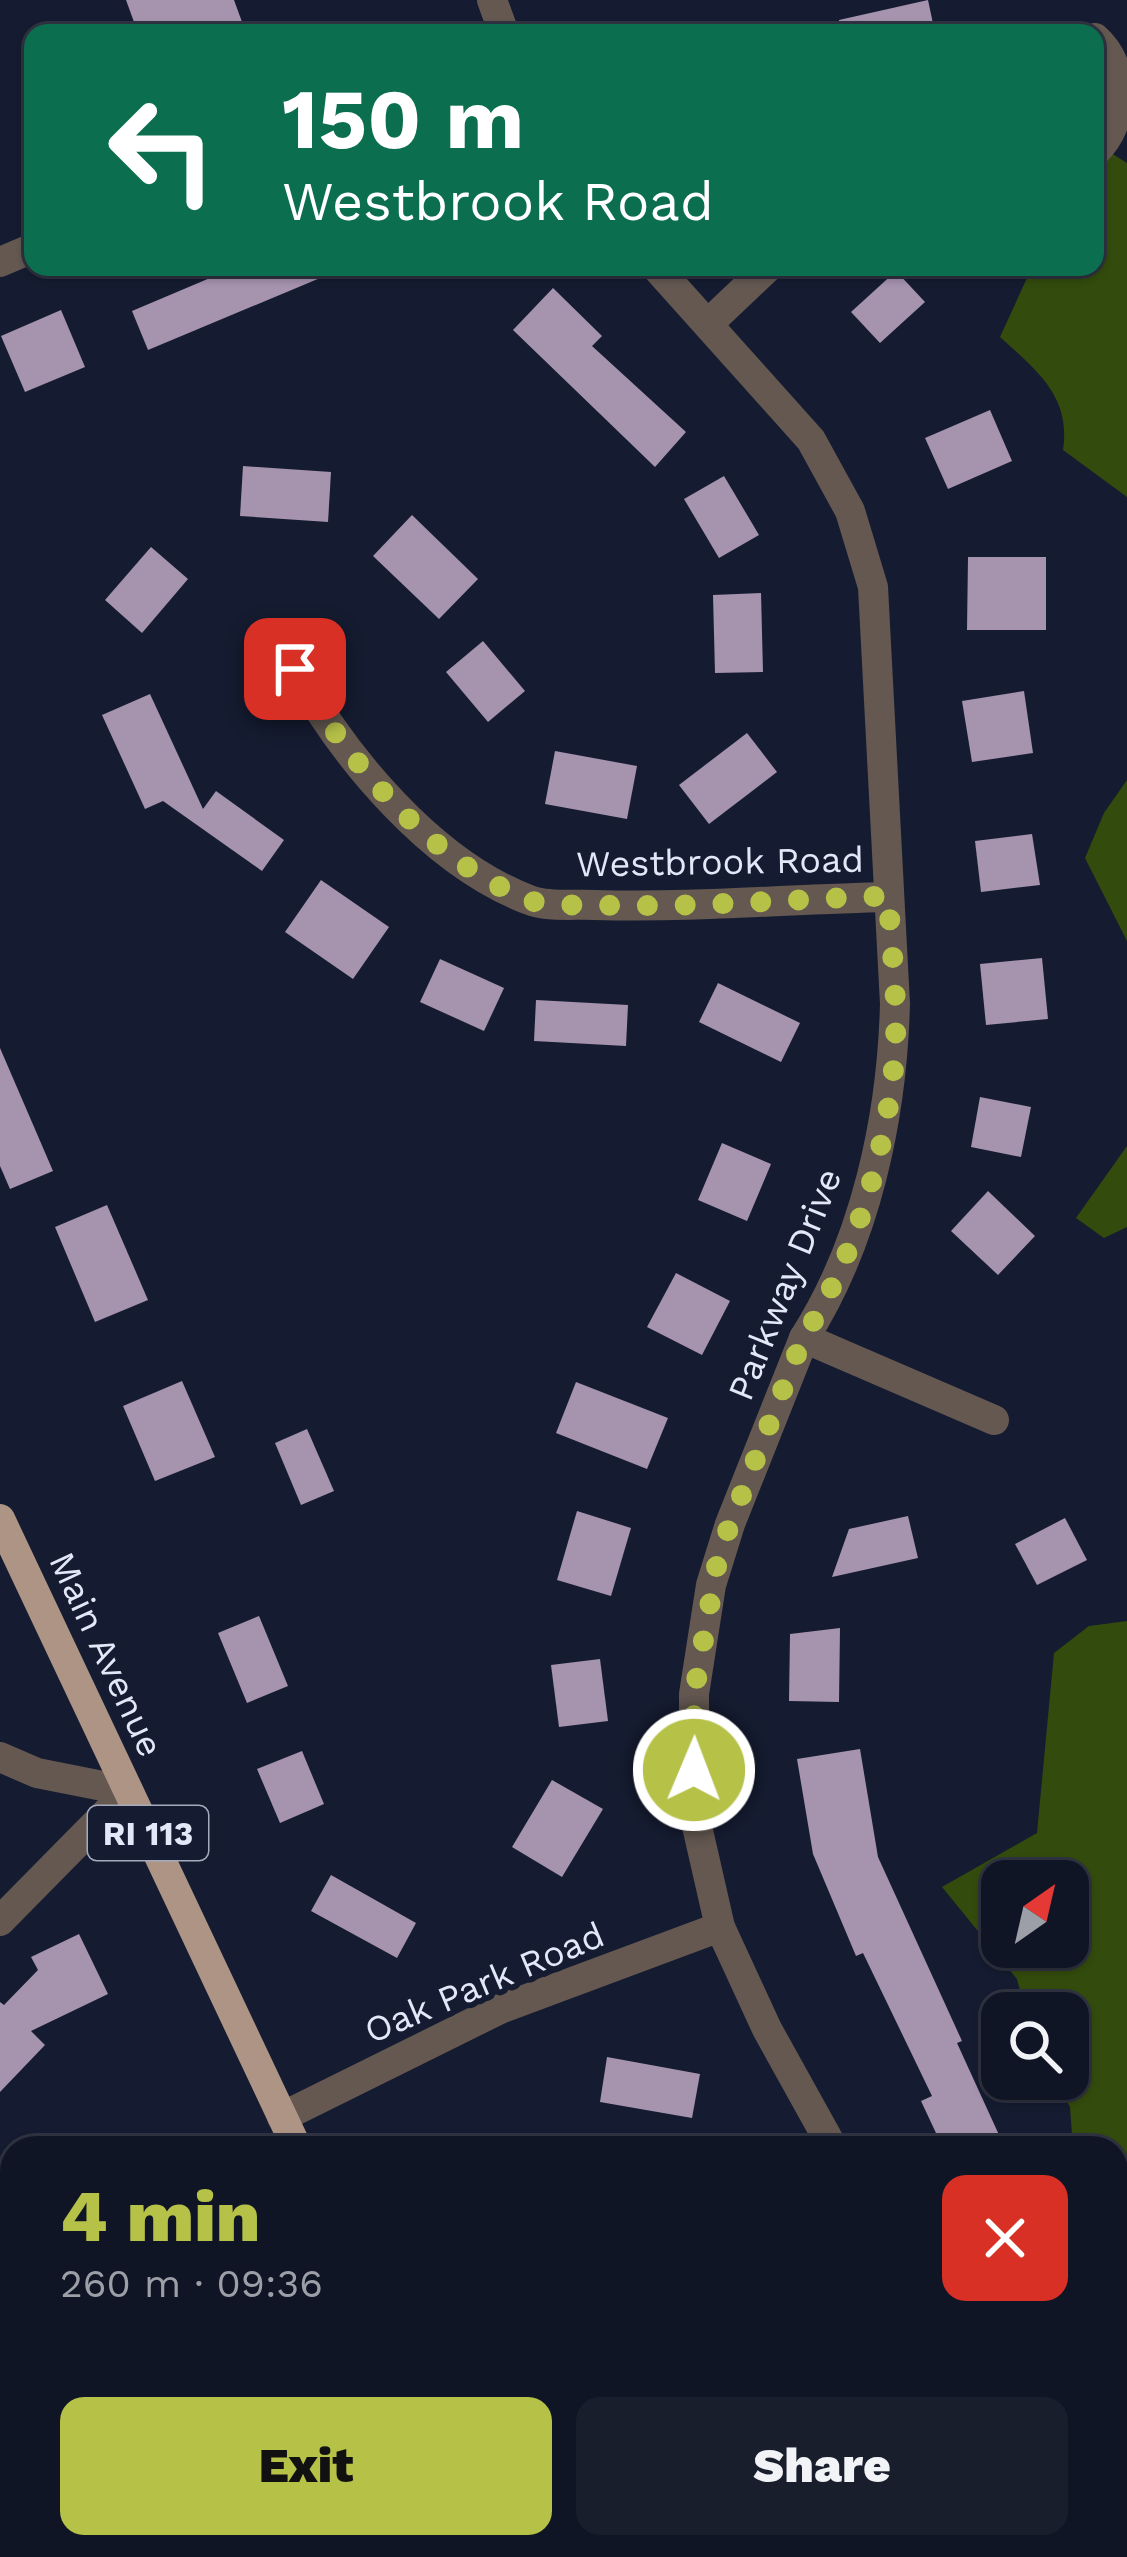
<!DOCTYPE html>
<meta charset="utf-8">
<style>
body{margin:0;font-family:"Work Sans",sans-serif;background:#191e2d;color:#f1f3f6;height:100vh;display:flex;flex-direction:column;font-size:45px;white-space:nowrap}
*{box-sizing:border-box;margin:0}
p{font-size:39px;color:#9c9fa7}
.icon{flex:none;width:66px;height:66px;fill:none;stroke:currentColor;stroke-width:2;stroke-linecap:round;stroke-linejoin:round}
.map{position:relative;flex:1;overflow:hidden}
.panel{position:absolute;left:0px;top:2136px;width:1128px;height:423px;display:flex;flex-direction:column;background:#101525;border-radius:36px 36px 0 0;box-shadow:0 3px 9px #0004,0 0 0 3px #303442}
.panel>*{flex:none}
.guide{position:absolute;left:24px;top:24px;width:1080px;height:252px;border-radius:24px;box-shadow:0 3px 9px #0004,0 0 0 3px #303442;background:#0b6e4f;color:#fff;overflow:hidden}
.needle{width:78px;rotate:34deg}
.tools{position:absolute;left:981px;top:1860px;display:grid;gap:24px}
.tools a{display:grid;place-items:center;width:108px;height:108px;border-radius:24px;background:#101525;box-shadow:0 3px 9px #0004,0 0 0 3px #303442;font-size:60px}
.pin{position:absolute;display:grid;place-items:center;width:102px;height:102px;color:#fff;margin:-51px;border-radius:24px;box-shadow:0 6px 18px #0006}
.me{position:absolute;width:132px;margin:-66px;rotate:1deg;stroke-linejoin:round;filter:drop-shadow(0 0 9px #0008)}
.turn{display:flex;align-items:center;gap:42px;height:252px;padding:0 60px;font-size:54px}
.turn .icon{width:156px;height:156px;stroke-width:2.5}
.turn b{display:block;font-size:84px;line-height:102px}
.round{display:grid;place-items:center;flex:none;width:126px;height:126px;border-radius:24px;background:#191e2d}
.overview{display:flex;align-items:center;justify-content:space-between;height:204px;padding:0 60px}
h1{font-size:72px;font-weight:800;line-height:90px;color:#b6c148}
.action{display:flex;gap:24px;margin-top:auto;padding:24px 60px}
.action a{flex:1;height:138px;border-radius:24px;background:#b6c148;color:#111;font-size:48px;font-weight:800;line-height:138px;text-align:center}
.action a+a{background:#191e2d;color:#f1f3f6}
.map>svg:first-child{display:block}
.forest{fill:#334b0d;fill-rule:evenodd}
.building{fill:#a693ae}
.lines{fill:none;stroke-linecap:round;stroke-linejoin:round}
.minor{stroke:#645851;stroke-width:30}
.major{stroke:#ad9485;stroke-width:30}
.route{stroke:#b6c148;stroke-width:21;stroke-dasharray:0 37.8}
.labels{text-anchor:middle;stroke-width:12;stroke-linejoin:round;paint-order:stroke}
.shield{fill:#151c31;stroke:#a5abbc;stroke-width:3}
.shield-label{font-size:33px;font-weight:bold;fill:#e3e8f8}
.street-label{font-size:36px;fill:#e3e8f8;stroke:#151c31}
</style>
<div class="map">
<svg width="1127" height="2557" viewBox="0 0 1127 2557">
<rect width="100%" height="100%" fill="#151c31"/>
<g class="forest">
<path d="M 1095,143 L 1127,163 L 1127,497 L 1063,450 C 1071,396 1037,371 1000,337 L 1032,267 L 1095,267 Z"/>
<path d="M 1127,780 L 1127,941 L 1085,858 L 1104,813 Z"/>
<path d="M 1127,1146 L 1127,1227 L 1104,1238 L 1076,1218 Z"/>
<path d="M 1127,1621 L 1127,2557 L 812,2557 L 797,2547 L 1116,2547 L 1116,2288 C 1123,2267 1127,2241 1116,2222 L 1116,2148 L 1073,2148 L 1070,2107 L 1053,2079 L 1068,2079 L 1068,2013 L 1026,2013 L 1017,1979 L 942,1887 L 1037,1833 L 1054,1653 L 1089,1626 ZM 1002,1881 L 1068,1881 L 1068,1947 L 1002,1947 Z"/>
</g>
<g class="building">
<path d="M 126,0 L 234,0 L 246,33 L 138,33 Z"/>
<path d="M 928,0 L 935,33 L 840,33 L 839,20 Z"/>
<path d="M 236,267 L 344,268 L 148,350 L 132,311 Z"/>
<path d="M 896,271 L 925,302 L 880,343 L 851,312 Z"/>
<path d="M 553,288 L 602,336 L 592,346 L 686,432 L 655,467 L 513,330 Z"/>
<path d="M 61,310 L 85,367 L 25,392 L 1,336 Z"/>
<path d="M 990,410 L 1012,461 L 948,489 L 925,438 Z"/>
<path d="M 243,466 L 331,472 L 328,522 L 240,516 Z"/>
<path d="M 724,476 L 759,535 L 719,558 L 684,499 Z"/>
<path d="M 412,515 L 478,579 L 439,619 L 373,556 Z"/>
<path d="M 151,547 L 188,579 L 142,633 L 105,600 Z"/>
<path d="M 968,557 L 1046,557 L 1046,630 L 967,630 Z"/>
<path d="M 761,593 L 763,672 L 715,673 L 713,595 Z"/>
<path d="M 483,641 L 525,691 L 488,722 L 446,672 Z"/>
<path d="M 1024,691 L 1033,753 L 972,762 L 962,701 Z"/>
<path d="M 150,694 L 203,809 L 216,791 L 284,840 L 262,871 L 163,801 L 145,809 L 102,715 Z"/>
<path d="M 747,733 L 777,772 L 709,824 L 679,785 Z"/>
<path d="M 555,751 L 637,766 L 627,819 L 545,804 Z"/>
<path d="M 1032,834 L 1040,885 L 981,892 L 975,841 Z"/>
<path d="M 321,880 L 389,927 L 353,979 L 285,932 Z"/>
<path d="M 1042,958 L 1048,1019 L 986,1025 L 980,964 Z"/>
<path d="M 440,959 L 504,988 L 484,1031 L 420,1002 Z"/>
<path d="M 718,983 L 800,1023 L 781,1062 L 699,1022 Z"/>
<path d="M 536,1000 L 628,1005 L 626,1046 L 534,1041 Z"/>
<path d="M 0,1048 L 53,1171 L 10,1189 L 0,1166 Z"/>
<path d="M 980,1097 L 1031,1107 L 1021,1157 L 971,1147 Z"/>
<path d="M 722,1143 L 771,1164 L 747,1221 L 698,1200 Z"/>
<path d="M 988,1191 L 1035,1236 L 998,1275 L 951,1231 Z"/>
<path d="M 107,1205 L 148,1300 L 95,1322 L 55,1227 Z"/>
<path d="M 676,1273 L 730,1301 L 702,1355 L 647,1327 Z"/>
<path d="M 182,1381 L 215,1457 L 155,1481 L 123,1406 Z"/>
<path d="M 576,1382 L 668,1418 L 647,1469 L 556,1433 Z"/>
<path d="M 307,1429 L 334,1491 L 301,1505 L 275,1443 Z"/>
<path d="M 577,1511 L 631,1528 L 611,1596 L 557,1580 Z"/>
<path d="M 908,1516 L 918,1558 L 832,1577 L 849,1529 Z"/>
<path d="M 1065,1518 L 1087,1560 L 1037,1585 L 1015,1544 Z"/>
<path d="M 259,1616 L 288,1686 L 247,1703 L 218,1633 Z"/>
<path d="M 840,1628 L 839,1702 L 789,1701 L 790,1634 Z"/>
<path d="M 600,1659 L 608,1721 L 559,1727 L 551,1665 Z"/>
<path d="M 860,1749 L 878,1857 L 962,2041 L 957,2043 L 1005,2148 L 943,2148 L 921,2101 L 932,2096 L 863,1953 L 856,1956 L 813,1854 L 797,1759 Z"/>
<path d="M 302,1751 L 324,1804 L 280,1823 L 257,1769 Z"/>
<path d="M 552,1780 L 603,1809 L 562,1877 L 512,1847 Z"/>
<path d="M 331,1875 L 416,1923 L 397,1958 L 311,1911 Z"/>
<path d="M 79,1934 L 108,1994 L 31,2031 L 45,2045 L 0,2092 L 0,2002 L 4,2005 L 38,1970 L 31,1957 Z"/>
<path d="M 607,2057 L 700,2074 L 692,2118 L 600,2102 Z"/>
</g>
<g class="lines">
<g class="minor">
<path d="M 492,0 L 504,33"/>
<path d="M 1095,38 C 1127,66 1127,121 1095,152"/>
<path d="M 0,262 L 33,248"/>
<path d="M 656,267 L 811,440 L 850,511 L 873,587 L 895,1004 C 892,1117 866,1241 804,1338 L 730,1524 L 711,1585 L 694,1694 L 694,1813 L 720,1927 L 767,2029 L 833,2148"/>
<path d="M 709,323 L 768,267"/>
<path d="M 295,669 C 344,758 433,865 532,901 C 550,907 576,904 595,905 C 692,908 791,899 888,897"/>
<path d="M 804,1338 L 994,1420"/>
<path d="M 0,1757 L 37,1773 L 128,1791"/>
<path d="M 0,1921 L 128,1791"/>
<path d="M 282,2117 L 500,2009 L 720,1927"/>
</g>
<g class="major">
<path d="M 0,1519 L 297,2148"/>
<path d="M 482,2547 L 487,2557"/>
</g>
</g>
<g class="lines">
<path class="route" d="M 295,669 C 345,758 433,865 532,901 C 550,907 576,904 596,905 C 693,908 791,899 888,896 C 892,955 900,1015 893,1074 C 883,1162 852,1263 803,1338 L 719,1553 L 694,1694 L 694,1770"/>
</g>
<g class="labels">
<rect class="shield" x="88" y="1806" width="120" height="54" rx="9"/>
<g class="shield-label">
<text x="148" y="1845">RI 113</text>
</g>
<g class="street-label">
<text transform="translate(720 861) rotate(-1)" y="13">Westbrook Road</text>
<text transform="translate(784 1284) rotate(-68)" y="13">Parkway Drive</text>
<text transform="translate(107 1654) rotate(65)" y="13">Main Avenue</text>
<text transform="translate(484 1982) rotate(-23)" y="13">Oak Park Road</text>
</g>
</g>
</svg>
<div class="tools">
<a><svg class="needle" viewBox="-14 -14 28 28"><path d="M0-13l5 13h-10z" fill="#e53935"/><path d="M0 13l5-13h-10z" fill="#9c9fa7"/></svg></a>
<a><svg class="icon" aria-label="search" viewBox="0 0 24 24"><circle cx="10" cy="10" r="6"/><path d="M15 15l6 6"/></svg></a>
</div>
<div class="pin" style="left:295px;top:669px;background:#d93025"><svg class="icon" aria-label="arrive" viewBox="0 0 24 24"><path d="M6 21V4h12l-3 4 3 4H6"/></svg></div>
<svg class="me" style="left:694px;top:1770px" viewBox="-20 -20 40 40"><circle r="17" fill="#b6c148" stroke="#fff" stroke-width="3"/><path d="M0-11L8 9 0 5-8 9z" fill="#fff"/></svg>
<div class="guide">
<div class="turn"><svg class="icon" aria-label="left" viewBox="0 0 24 24"><path d="M17 20v-9H6M10 6l-5 5 5 5"/></svg><div><b>150 m</b>Westbrook Road</div></div>
</div>
<section class="panel">
<div class="overview"><div><h1>4 min</h1><p>260 m · 09:36</p></div><a class="round" style="background:#d93025;color:#fff"><svg class="icon" aria-label="close" viewBox="0 0 24 24"><path d="M6 6l12 12M18 6L6 18"/></svg></a></div>
<div class="action"><a>Exit</a><a>Share</a></div>
</section>
</div>
